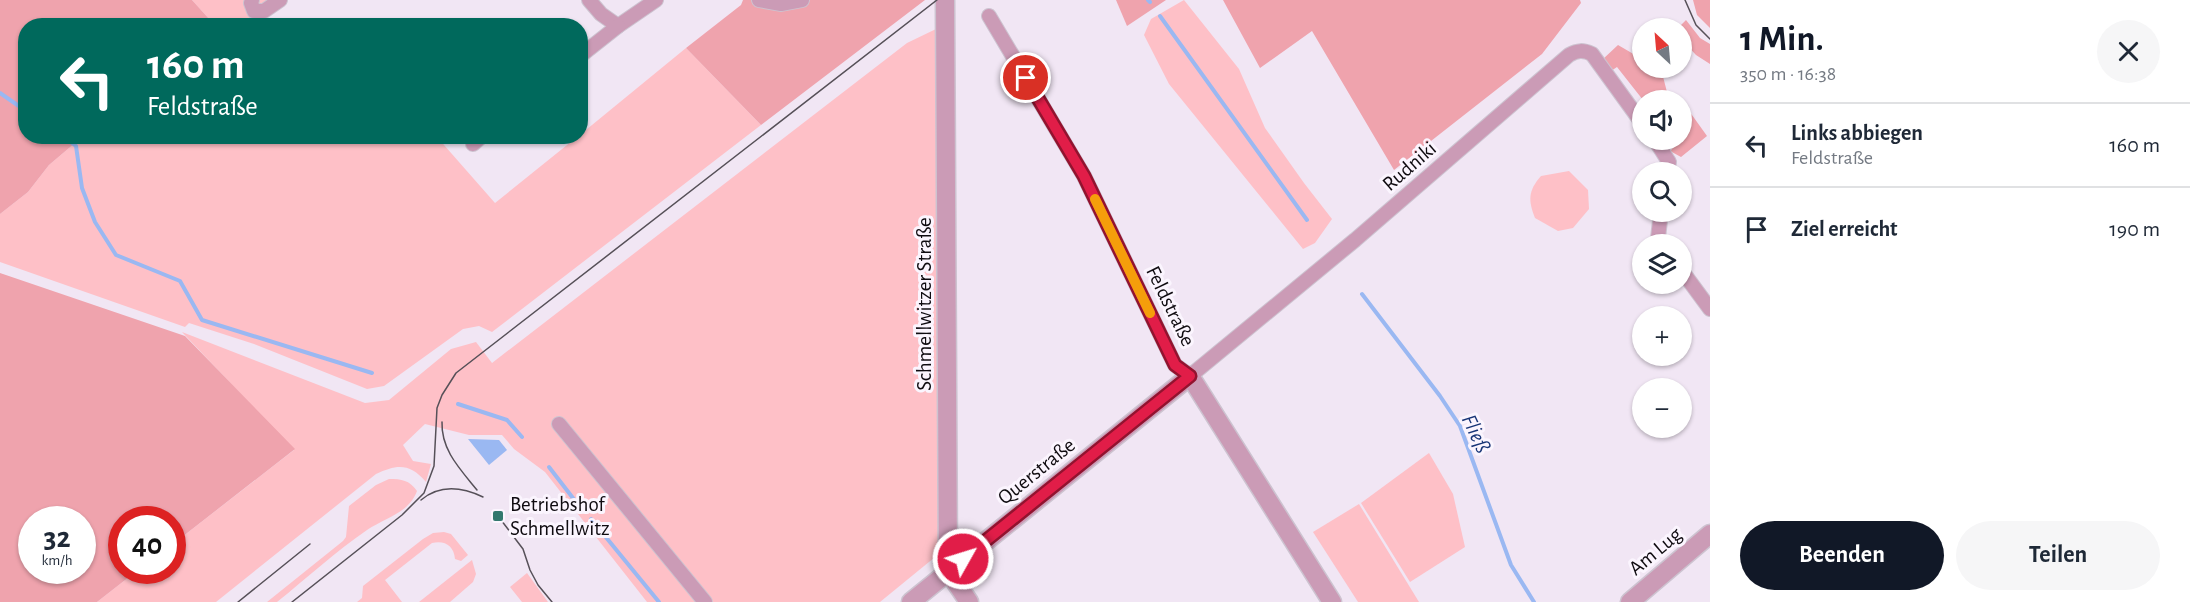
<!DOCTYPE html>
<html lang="de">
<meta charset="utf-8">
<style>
body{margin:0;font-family:"Alegreya Sans",sans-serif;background:#f6f6f7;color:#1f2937;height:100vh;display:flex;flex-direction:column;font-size:22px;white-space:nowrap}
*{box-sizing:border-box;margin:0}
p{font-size:20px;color:#747a83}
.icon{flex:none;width:33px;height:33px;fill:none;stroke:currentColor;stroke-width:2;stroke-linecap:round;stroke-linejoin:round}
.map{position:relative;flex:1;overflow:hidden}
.drawer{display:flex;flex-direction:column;background:#fff;width:480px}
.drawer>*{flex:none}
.top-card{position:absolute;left:18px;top:18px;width:570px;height:126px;border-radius:24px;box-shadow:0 2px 4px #0004;background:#00695c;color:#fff;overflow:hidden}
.needle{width:39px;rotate:334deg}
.fabs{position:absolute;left:1632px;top:18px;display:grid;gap:12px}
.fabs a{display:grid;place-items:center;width:60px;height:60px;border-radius:50%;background:#fff;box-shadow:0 2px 4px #0004;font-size:30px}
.speed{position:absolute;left:18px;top:506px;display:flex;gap:12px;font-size:30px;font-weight:700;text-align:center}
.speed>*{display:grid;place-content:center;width:78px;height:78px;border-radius:50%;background:#fff;box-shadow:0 2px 4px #0004;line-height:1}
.speed small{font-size:15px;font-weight:400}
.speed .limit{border:9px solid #d22;background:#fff;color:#111}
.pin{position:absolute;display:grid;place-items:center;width:51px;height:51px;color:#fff;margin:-26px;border:3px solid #fff;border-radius:50%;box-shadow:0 2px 6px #0007}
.me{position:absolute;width:66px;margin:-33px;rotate:51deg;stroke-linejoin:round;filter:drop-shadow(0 0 4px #0008)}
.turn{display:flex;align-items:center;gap:21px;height:126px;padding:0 30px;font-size:27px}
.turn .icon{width:78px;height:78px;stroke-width:2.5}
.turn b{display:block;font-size:42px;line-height:51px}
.round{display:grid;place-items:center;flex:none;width:63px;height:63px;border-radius:32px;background:#f6f6f7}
.head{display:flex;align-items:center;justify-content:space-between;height:102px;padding:0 30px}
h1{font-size:36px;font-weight:700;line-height:45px;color:#111827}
.button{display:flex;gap:12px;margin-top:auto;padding:12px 30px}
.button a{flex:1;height:69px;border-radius:36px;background:#111827;color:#fff;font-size:24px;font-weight:700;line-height:69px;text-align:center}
.button a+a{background:#f6f6f7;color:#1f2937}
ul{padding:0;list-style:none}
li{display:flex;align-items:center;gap:18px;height:84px;padding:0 30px;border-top:2px solid #e0e1e3}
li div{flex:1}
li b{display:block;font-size:22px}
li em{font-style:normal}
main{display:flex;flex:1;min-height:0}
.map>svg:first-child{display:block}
.green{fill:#fec0c7}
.forest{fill:#efa3ad;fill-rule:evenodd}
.water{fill:#9ab8f2}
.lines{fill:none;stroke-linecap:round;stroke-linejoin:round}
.stream{stroke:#9ab8f2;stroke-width:4}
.minor-casing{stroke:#cdc3d0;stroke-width:16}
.tertiary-casing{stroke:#cdc3d0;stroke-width:21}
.minor{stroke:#cb9bb6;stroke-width:14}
.tertiary{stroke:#cb9bb6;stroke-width:18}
.tram{stroke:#565058;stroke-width:1.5}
.route-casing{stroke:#92132f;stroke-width:15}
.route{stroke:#e11d48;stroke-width:10}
.slow{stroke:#f59e0b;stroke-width:10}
.poi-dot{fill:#32786e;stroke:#fbf5fe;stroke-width:2}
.labels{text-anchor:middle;stroke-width:6;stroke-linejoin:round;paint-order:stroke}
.street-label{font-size:21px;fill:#0f0b10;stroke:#fbf5fe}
.poi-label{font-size:21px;fill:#0f0b10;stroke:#fbf5fe;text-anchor:start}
.water-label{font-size:22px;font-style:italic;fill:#173476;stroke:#fbf5fe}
</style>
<main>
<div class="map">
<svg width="1710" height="602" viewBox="0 0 1710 602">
<rect width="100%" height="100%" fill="#f1e6f4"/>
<g class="green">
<path d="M 192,0 L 272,0 L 254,17 L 261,26 L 204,25 L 210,20 Z"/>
<path d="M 1184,0 L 1239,69 L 1265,128 L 1304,183 L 1332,219 L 1315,243 L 1303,249 L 1169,84 L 1144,35 L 1151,19 Z"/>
<path d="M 936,29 L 940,553 L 880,602 L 647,602 L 545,472 L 514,449 L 502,435 L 469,435 L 425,424 L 403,445 L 413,461 L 431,464 L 426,482 C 410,463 397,464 376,474 L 216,602 L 97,602 L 138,570 L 172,570 L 173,544 L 294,450 L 182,332 L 365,403 L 389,400 L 451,349 L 476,342 L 492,363 L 907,43 Z"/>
<path d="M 686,48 L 761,125 L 492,332 L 479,326 L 463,329 L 384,386 L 367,389 L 254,344 L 189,323 L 185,327 L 0,262 L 0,214 L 28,192 L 49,165 L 82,137 L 437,137 L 495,203 L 577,137 L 580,136 L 581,134 Z"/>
<path d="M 1569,171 L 1588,190 L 1589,209 L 1573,228 L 1558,231 L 1535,218 C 1528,200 1528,191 1541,176 Z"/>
<path d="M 1429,453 L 1453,494 L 1465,547 L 1410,582 L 1361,503 Z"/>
<path d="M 389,479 C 402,479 409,480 417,491 C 409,513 385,518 367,530 C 336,551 307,578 277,602 L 267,602 L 343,541 L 346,537 L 349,506 L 376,485 Z"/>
<path d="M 1359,504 L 1419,602 L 1358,602 L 1313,532 Z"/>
<path d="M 444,532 L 451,534 L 468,555 L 461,561 L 455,559 C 454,546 445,540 432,543 L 385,580 L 402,602 L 357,602 L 362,598 L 363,586 L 423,539 L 433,533 Z"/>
<path d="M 472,560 L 476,574 L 473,582 L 450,602 L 419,602 Z"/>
<path d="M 527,573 L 548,602 L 522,602 L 510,587 Z"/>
</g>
<g class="forest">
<path d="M 0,0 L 192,0 L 210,20 L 204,26 L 26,26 L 26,136 L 82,137 L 49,165 L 28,192 L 0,214 Z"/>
<path d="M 743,0 L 925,0 L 761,125 L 686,48 L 741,5 Z"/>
<path d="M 1116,0 L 1166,0 L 1127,26 Z"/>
<path d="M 1223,0 L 1580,0 L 1581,3 L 1542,54 L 1394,170 L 1312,31 L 1260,68 Z"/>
<path d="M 1693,0 L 1710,0 L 1710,28 L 1697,15 Z"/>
<path d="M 1686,20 L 1700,38 L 1710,44 L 1710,64 L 1696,55 L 1683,41 L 1680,26 Z"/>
<path d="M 1618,45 L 1642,59 L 1642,68 L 1658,68 L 1661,69 L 1667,92 L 1678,97 L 1681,100 L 1643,100 L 1617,67 L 1611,71 L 1602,60 Z"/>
<path d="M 1682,101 L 1707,136 L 1681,157 L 1670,151 L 1678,143 L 1674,140 L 1682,140 Z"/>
<path d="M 0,273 L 185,336 L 295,449 L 173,544 L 172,519 L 122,519 L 122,570 L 138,570 L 97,602 L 0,602 ZM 32,519 L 82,519 L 82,570 L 32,570 Z"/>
</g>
<path class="water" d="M 468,439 L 499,440 L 507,450 L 489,465 Z"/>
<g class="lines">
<g class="stream">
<path d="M 1148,0 L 1150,2"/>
<path d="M 1160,16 L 1307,220"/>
<path d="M 0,93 L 26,111"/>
<path d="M 63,136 L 76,146 L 82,188 L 95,222 L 116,255 L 180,281 L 202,320 L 372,373"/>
<path d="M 1362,294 L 1440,396 L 1460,426 L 1511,565 L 1534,602"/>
<path d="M 458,404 L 507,420 L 522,437"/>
<path d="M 549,467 L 576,502"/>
<path d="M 591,519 L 659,602"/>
</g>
<g class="minor-casing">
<g id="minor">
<path d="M 252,0 L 251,3 L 254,11 L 264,11 L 280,0"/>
<path d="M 589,0 L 601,14 L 618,26 L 656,0"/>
<path d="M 759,0 L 781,4 L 802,0"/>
<path d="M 989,16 L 1084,176 L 1175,365 L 1190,376 L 1355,240 L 1569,55 C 1578,50 1583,50 1592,54 L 1642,123"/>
<path d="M 580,56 L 618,26"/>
<path d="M 1655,140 L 1669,162 L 1667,172"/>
<path d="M 473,144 L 482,136"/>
<path d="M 1661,212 L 1658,238 L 1662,244"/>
<path d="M 1682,271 L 1710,309"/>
<path d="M 559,424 L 705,602"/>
</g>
</g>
<g class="tertiary-casing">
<g id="tertiary">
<path d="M 945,0 L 948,571 L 969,602"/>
<path d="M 911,602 L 1190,376 L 1332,602"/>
<path d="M 1630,602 L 1710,534"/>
</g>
</g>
<use href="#minor" class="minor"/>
<use href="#tertiary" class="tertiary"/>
<g class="tram">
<path d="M 1685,0 L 1696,25 L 1710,39"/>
<path d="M 442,422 C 441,450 460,469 477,490"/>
<path d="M 421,500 C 440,484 462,487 483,497"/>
<path d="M 498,516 L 523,549 L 530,570 L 538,585 L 552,602"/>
<path d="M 238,602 L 310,544"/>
<path d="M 292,602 L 402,515 L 424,493 L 434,466 L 437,408 L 442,395 L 456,373 L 937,0"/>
</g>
</g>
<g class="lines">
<g class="route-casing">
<path id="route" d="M 963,559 L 1190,376 L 1175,365 L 1084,176 L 1026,78"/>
</g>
<use href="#route" class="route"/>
<path class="slow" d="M 1095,199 L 1150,313"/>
</g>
<rect class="poi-dot" x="492" y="510" width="12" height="12" rx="3"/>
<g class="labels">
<g class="street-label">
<text transform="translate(1409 166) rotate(-41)" y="7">Rudniki</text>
<text transform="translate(924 304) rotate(-90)" y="7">Schmellwitzer Straße</text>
<text transform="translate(1171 306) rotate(64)" y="7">Feldstraße</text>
<text transform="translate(1036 471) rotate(-39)" y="7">Querstraße</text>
<text transform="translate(1655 551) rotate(-40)" y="7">Am Lug</text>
</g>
<g class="poi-label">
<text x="510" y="511">Betriebshof<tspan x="510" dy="24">Schmellwitz</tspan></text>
</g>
<g class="water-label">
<text transform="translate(1477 433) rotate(65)" y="8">Fließ</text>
</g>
</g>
</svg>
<div class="fabs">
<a><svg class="needle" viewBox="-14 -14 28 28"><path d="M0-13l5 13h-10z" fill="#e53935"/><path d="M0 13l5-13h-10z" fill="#747a83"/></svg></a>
<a><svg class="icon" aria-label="sound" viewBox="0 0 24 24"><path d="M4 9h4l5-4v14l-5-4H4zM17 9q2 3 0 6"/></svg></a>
<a><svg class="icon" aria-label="search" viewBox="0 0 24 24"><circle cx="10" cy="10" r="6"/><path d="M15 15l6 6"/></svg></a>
<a><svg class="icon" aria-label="layers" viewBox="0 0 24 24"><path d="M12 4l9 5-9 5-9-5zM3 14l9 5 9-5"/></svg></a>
<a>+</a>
<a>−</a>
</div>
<div class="speed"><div>32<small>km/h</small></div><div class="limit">40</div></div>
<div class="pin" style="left:1026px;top:78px;background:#d93025"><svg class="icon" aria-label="arrive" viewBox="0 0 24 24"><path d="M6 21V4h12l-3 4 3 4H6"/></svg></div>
<svg class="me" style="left:963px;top:559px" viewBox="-20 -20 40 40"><circle r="17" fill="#e11d48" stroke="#fff" stroke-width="3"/><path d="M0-11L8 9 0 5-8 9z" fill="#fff"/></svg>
<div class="top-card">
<div class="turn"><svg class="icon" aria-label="left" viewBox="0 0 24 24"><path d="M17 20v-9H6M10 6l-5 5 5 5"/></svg><div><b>160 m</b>Feldstraße</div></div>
</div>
</div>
<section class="drawer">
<div class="head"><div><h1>1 Min.</h1><p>350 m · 16:38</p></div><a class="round"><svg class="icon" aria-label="close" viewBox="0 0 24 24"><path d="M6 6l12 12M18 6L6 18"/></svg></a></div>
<ul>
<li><svg class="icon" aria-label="left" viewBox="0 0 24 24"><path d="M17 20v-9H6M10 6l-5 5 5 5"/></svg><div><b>Links abbiegen</b><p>Feldstraße</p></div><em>160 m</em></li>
<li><svg class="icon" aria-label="arrive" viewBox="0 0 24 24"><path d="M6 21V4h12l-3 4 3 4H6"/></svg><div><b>Ziel erreicht</b></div><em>190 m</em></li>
</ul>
<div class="button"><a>Beenden</a><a>Teilen</a></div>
</section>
</main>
